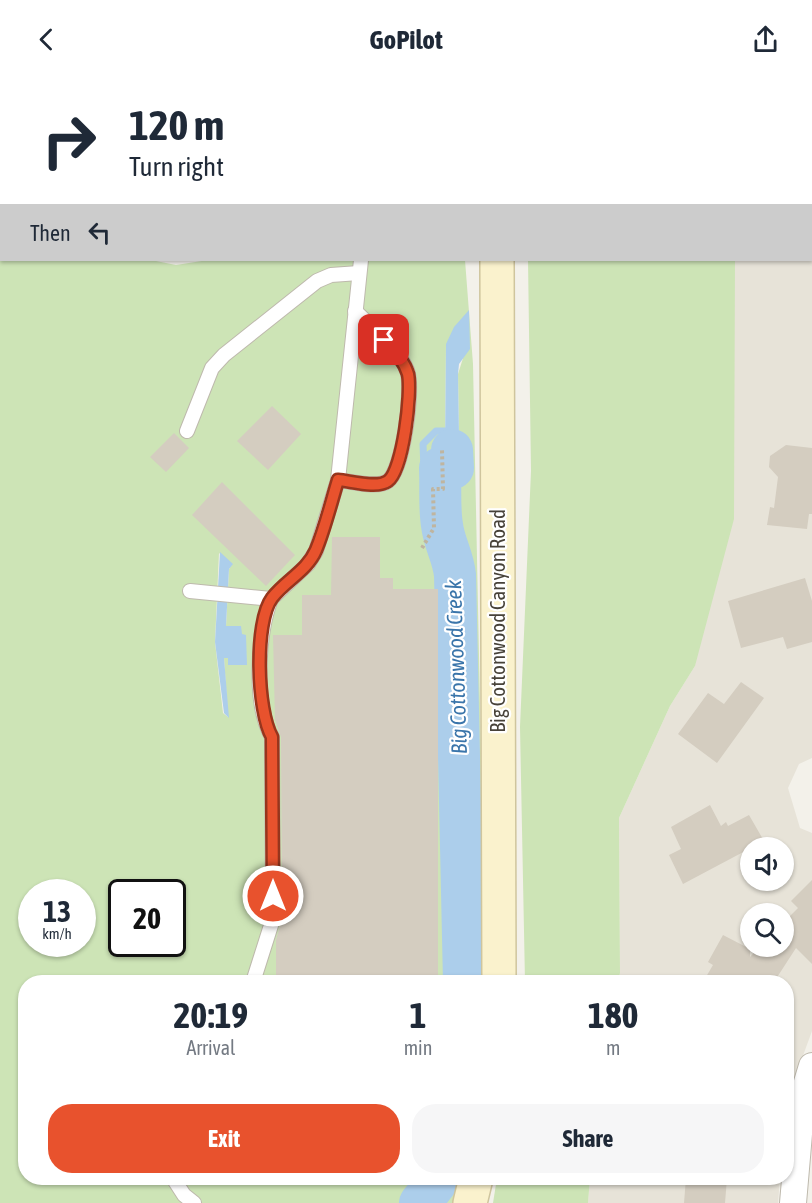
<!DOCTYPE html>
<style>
body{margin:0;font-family:"Asap Condensed",sans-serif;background:#f6f6f7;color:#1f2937;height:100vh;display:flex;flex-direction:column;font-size:22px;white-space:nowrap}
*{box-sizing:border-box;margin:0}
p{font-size:20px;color:#747a83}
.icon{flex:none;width:33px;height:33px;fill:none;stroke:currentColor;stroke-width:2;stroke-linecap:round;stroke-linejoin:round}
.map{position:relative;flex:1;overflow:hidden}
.sheet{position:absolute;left:18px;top:897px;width:776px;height:210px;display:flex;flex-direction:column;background:#fff;border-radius:24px;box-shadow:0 2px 4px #0004}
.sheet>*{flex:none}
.guide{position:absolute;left:0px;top:0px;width:813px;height:183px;box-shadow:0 2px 4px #0004;background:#fff;color:#1f2937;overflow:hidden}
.buttons{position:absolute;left:740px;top:759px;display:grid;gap:12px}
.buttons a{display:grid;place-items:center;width:54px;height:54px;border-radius:50%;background:#fff;box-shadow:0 2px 4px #0004;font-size:30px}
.speed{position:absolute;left:18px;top:801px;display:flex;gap:12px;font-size:30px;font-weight:700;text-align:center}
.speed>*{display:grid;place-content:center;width:78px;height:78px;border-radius:50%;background:#fff;box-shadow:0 2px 4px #0004;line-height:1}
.speed small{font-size:15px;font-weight:400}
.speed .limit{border:3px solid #111;border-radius:9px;background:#fff;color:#111}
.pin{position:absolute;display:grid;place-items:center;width:51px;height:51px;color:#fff;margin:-26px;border-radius:12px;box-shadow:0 3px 9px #0006}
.me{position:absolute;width:66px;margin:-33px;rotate:0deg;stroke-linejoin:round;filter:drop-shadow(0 0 4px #0008)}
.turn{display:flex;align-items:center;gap:21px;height:126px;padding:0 30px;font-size:27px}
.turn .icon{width:78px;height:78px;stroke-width:2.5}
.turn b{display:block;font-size:42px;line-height:51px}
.then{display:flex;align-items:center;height:57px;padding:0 30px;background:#0003;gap:12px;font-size:22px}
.eta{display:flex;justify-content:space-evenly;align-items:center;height:102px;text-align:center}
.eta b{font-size:36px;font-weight:700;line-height:42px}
.action{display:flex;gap:12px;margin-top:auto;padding:12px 30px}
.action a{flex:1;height:69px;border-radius:24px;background:#e8522d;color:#fff;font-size:24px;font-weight:700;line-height:69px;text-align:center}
.action a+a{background:#f6f6f7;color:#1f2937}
header{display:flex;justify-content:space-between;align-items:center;height:78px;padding:0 30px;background:#fff;font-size:27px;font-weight:700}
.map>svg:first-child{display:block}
.residential{fill:#e7e3d8;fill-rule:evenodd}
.green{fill:#cde4b6;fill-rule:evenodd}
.water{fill:#acceeb}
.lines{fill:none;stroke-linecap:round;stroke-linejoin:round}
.stream{stroke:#acceeb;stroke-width:7}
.river{stroke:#acceeb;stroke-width:42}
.building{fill:#d4cdc0}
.lane-casing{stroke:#beb9ad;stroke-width:16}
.street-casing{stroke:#beb9ad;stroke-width:28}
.secondary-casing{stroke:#cfc59d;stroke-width:36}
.path{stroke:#bfb5a0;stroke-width:4;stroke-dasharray:3 3;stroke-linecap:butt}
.lane{stroke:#fff;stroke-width:14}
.street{stroke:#fff;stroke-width:26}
.secondary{stroke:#faf2cd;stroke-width:33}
.route-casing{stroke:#97351d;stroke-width:15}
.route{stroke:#e8522d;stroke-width:10}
.labels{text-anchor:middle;stroke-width:4.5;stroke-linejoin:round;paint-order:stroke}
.street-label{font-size:21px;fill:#474239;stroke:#fff}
.water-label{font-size:22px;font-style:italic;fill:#3a75aa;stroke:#fff}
</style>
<header><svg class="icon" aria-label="back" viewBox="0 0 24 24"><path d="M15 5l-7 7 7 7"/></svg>GoPilot<svg class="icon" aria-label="share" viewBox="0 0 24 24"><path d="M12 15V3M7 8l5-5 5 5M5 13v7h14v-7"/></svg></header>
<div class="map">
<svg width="812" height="1125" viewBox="0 0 812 1125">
<rect width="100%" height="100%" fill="#f3f1ea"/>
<g class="residential">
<path d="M 779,0 L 812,0 L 812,680 L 799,686 L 788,710 L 800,750 L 812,755 L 812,953 L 789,1016 L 786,1042 L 786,904 L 618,904 L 620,895 L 619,740 L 670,628 L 695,588 L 735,182 L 812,182 L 812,2 ZM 750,770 L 783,770 L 783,802 L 750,802 ZM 750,836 L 783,836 L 783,868 L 750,868 Z"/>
<path d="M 590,1100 L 780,1100 L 778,1125 L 588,1125 Z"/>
</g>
<g class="green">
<path d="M 0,0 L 96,0 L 2,2 L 2,182 L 151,182 L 176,187 L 208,182 L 465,182 L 473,286 L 485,868 L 482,904 L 26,904 L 26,1100 L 461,1100 L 455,1125 L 0,1125 ZM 446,266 L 464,277 L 458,296 L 460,417 L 430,418 L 436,405 L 436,372 L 445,372 ZM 219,475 L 232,486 L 229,491 L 226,548 L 242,557 L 228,587 L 228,580 L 224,580 L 228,639 L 223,635 L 215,564 ZM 32,814 L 82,814 L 82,866 L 32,866 ZM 122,814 L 172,814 L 172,866 L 122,866 Z"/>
<path d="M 295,0 L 472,0 L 472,1 L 294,1 Z"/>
<path d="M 531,0 L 779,0 L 778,2 Z"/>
<path d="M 528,182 L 735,182 L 734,441 L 695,588 L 670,628 L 619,740 L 620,895 L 618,904 L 525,904 L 520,649 L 531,393 Z"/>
<path d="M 497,1100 L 590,1100 L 588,1125 L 493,1125 Z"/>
</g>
<g class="water">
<path d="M 469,232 L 470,271 L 459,286 L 458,296 L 460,418 L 430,418 L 430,405 L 436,405 L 436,372 L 445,371 L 446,266 L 454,249 Z"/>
<path d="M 220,474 L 233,486 L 229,491 L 226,548 L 241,548 L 242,556 L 246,557 L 247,587 L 228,587 L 228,580 L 224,580 L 229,640 L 224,635 L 215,564 Z"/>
</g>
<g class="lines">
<g class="stream">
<path d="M 440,390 L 424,391 L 424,419 L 442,449"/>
<path d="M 424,391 L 423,366 L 436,353 L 452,353"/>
<path d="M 453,410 L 455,497"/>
</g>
<g class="river">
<path d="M 570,0 L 570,2"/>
<path d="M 452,372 L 453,390 L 440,390 C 441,408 439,429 442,447 C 444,465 453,478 455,497 L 464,904"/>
<path d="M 420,1125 L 440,1100"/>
</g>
</g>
<g class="building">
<path d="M 272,328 L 301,356 L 268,392 L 237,363 Z"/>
<path d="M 174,355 L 189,370 L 166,394 L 150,379 Z"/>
<path d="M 786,367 L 812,370 L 812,436 L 809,436 L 807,451 L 767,447 L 770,429 L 774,430 L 778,399 L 769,389 L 770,378 Z"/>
<path d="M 222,404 L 295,477 L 266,508 L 192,437 Z"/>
<path d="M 332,459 L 380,459 L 380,500 L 393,500 L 393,511 L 438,511 L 438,904 L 276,904 L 276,862 L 282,841 L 281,659 L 275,642 L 273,557 L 302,557 L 302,517 L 331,517 Z"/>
<path d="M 805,500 L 812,523 L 812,564 L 787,571 L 783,559 L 741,570 L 728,523 Z"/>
<path d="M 741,604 L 764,620 L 717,685 L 678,656 L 708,615 L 724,626 Z"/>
<path d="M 710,727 L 721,748 L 726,744 L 728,748 L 749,737 L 764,763 L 683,806 L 669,777 L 681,771 L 671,749 Z"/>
<path d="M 812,802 L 812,886 L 796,870 L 774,904 L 703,904 L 713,887 L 708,884 L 723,857 L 750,871 L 750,879 L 760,868 L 783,868 L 783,845 L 798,830 L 791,823 Z"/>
<path d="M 686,1100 L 727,1100 L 725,1125 L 684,1125 Z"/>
</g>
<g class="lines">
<g class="lane-casing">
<g id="lane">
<path d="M 187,353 L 212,290 L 224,277 L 317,203 L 331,197 L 359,195"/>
<path d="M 338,402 C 351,403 377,411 388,403 C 403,392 414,310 407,292 C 397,269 372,250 355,233"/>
<path d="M 190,513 L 271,521 L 308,486 L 316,473 L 338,402 L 361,182"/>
<path d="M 253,904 L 273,841 L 272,659 C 253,626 258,555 271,521"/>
<path d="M 173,1100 L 184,1117 L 194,1125"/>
</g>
</g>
<g class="street-casing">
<g id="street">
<path d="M 117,2 L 117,0"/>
<path d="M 265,2 L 265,0"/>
<path d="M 793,1125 L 802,1021 L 812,988"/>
</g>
</g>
<g class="secondary-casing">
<g id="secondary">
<path d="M 496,0 L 496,2"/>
<path d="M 497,182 L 499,904"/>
<path d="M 470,1125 L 476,1100"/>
</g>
</g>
<path class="path" d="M 422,470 L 434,450 L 433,411 L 443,411 L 442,372"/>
<use href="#lane" class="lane"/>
<use href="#street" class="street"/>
<use href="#secondary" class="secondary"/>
</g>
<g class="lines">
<g class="route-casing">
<path id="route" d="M 273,818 L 272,659 C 257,633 254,544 272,520 C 286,502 307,493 316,472 C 325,450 331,425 338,402 C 351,403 377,411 388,403 C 403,392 412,314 408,296 C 404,282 393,272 384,262"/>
</g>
<use href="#route" class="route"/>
</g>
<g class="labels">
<g class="street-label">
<text transform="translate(498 543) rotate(-90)" y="7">Big Cottonwood Canyon Road</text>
</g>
<g class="water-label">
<text transform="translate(456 589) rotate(-92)" y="8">Big Cottonwood Creek</text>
</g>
</g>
</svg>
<div class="buttons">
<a><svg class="icon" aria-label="sound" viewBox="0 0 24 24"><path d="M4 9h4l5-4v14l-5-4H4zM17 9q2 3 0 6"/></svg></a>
<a><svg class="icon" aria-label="search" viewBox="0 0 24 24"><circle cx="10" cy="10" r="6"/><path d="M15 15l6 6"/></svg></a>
</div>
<div class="speed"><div>13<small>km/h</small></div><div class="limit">20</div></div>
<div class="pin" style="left:384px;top:262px;background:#d93025"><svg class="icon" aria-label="arrive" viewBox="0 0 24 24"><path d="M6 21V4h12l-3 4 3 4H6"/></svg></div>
<svg class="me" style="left:273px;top:818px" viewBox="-20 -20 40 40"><circle r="17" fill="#e8522d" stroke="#fff" stroke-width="3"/><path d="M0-11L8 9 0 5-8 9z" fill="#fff"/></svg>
<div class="guide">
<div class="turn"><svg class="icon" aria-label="right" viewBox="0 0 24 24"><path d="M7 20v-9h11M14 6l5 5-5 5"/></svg><div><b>120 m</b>Turn right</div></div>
<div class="then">Then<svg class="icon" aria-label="left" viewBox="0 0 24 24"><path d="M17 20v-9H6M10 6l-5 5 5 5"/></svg></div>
</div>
<section class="sheet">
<div class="eta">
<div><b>20:19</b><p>Arrival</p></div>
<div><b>1</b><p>min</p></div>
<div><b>180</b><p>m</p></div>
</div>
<div class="action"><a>Exit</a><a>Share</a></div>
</section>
</div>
